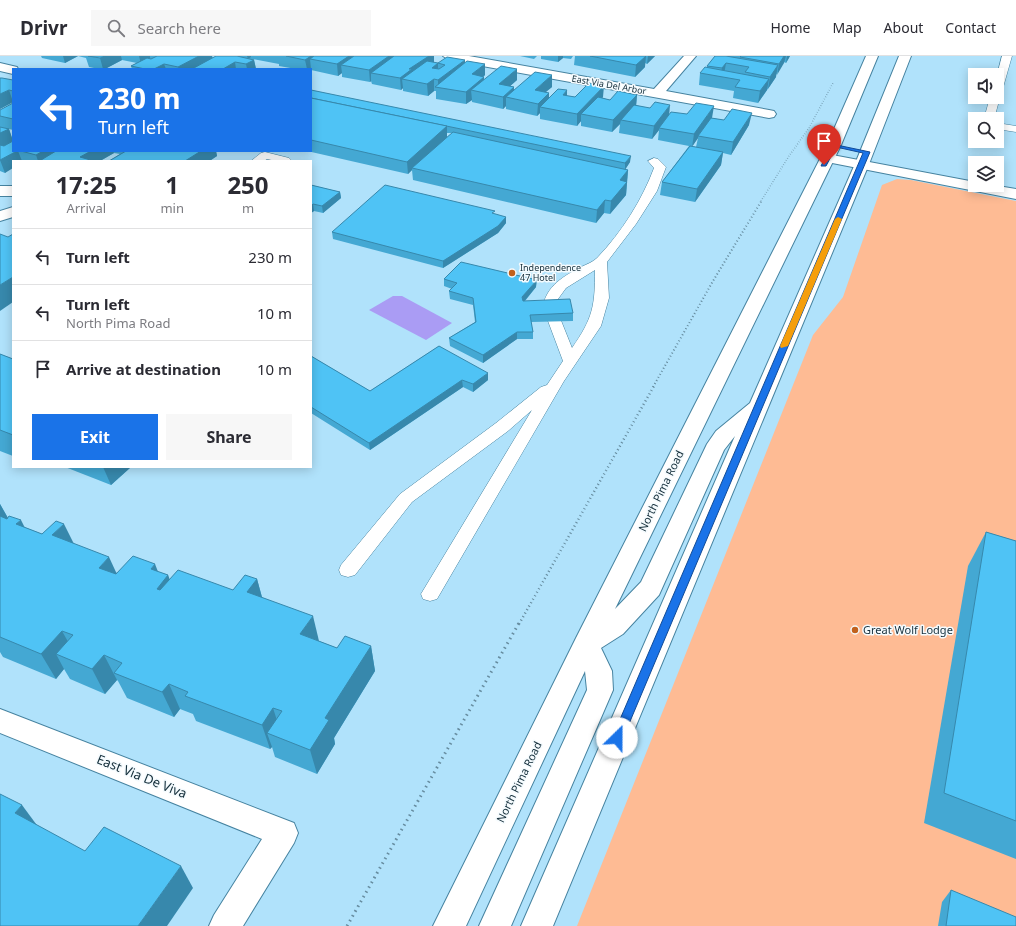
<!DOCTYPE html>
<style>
body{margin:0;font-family:"Noto Sans",sans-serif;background:#f7f7f7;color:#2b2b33;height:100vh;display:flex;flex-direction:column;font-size:15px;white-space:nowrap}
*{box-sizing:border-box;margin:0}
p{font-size:13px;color:#7c7c81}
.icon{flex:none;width:22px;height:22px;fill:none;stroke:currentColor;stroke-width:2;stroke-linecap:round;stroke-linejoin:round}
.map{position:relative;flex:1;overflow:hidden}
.drawer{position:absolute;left:12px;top:104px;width:300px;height:308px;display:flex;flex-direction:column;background:#fff;border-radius:0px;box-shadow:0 2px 10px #0003}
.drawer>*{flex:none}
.top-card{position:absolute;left:12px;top:12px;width:300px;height:84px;border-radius:0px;box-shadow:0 2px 10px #0003;background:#1a73e8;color:#fff;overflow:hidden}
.buttons{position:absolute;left:968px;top:12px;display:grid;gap:8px}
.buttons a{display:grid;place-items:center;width:36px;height:36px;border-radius:0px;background:#fff;box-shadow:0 2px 10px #0003;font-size:20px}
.pin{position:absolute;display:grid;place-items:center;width:34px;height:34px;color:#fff;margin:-41px -17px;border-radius:50% 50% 50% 0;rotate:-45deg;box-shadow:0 0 4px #0007}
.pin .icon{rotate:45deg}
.me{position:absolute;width:44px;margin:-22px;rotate:23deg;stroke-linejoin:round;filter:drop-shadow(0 0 3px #0008)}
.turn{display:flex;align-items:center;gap:14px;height:84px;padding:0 20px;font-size:18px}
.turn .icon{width:52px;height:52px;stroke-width:2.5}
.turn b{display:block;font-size:28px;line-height:34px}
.eta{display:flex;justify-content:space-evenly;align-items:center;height:68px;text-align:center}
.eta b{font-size:24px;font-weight:700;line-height:28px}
.action{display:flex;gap:8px;margin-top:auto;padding:8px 20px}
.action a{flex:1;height:46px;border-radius:0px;background:#1a73e8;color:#fff;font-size:16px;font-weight:700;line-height:46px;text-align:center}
.action a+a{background:#f7f7f7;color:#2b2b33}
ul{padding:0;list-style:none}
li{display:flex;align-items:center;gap:12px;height:56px;padding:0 20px;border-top:1px solid #e1e1e2}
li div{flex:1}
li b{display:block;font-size:15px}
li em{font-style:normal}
header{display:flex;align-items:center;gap:24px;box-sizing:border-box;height:56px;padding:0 20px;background:#fff;border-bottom:1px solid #e1e1e2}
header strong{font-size:19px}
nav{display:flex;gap:22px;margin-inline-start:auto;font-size:14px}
.search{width:280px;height:36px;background:#f7f7f7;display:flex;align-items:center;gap:10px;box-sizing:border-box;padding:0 14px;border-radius:0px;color:#7c7c81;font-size:15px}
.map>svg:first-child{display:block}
.green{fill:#febb94}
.water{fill:#aa9cf4}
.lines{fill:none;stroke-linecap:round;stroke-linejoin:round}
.lane-casing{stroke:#4683a0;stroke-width:1}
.street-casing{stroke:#4683a0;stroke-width:2}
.secondary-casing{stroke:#4683a0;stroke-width:2}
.path-far3{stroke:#668c9f;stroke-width:1.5;stroke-dasharray:0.5 2;stroke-linecap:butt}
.path-far2{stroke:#668c9f;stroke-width:2;stroke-dasharray:1 2.5;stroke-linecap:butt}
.path-far1{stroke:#668c9f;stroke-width:2.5;stroke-dasharray:1 3;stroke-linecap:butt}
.path{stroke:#668c9f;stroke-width:3;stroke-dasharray:1.5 4;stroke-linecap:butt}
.lane{fill:#fff;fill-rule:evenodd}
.street{fill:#fff;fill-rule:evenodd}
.secondary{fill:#fff;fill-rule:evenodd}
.wall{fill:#44a8d3;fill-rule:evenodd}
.shaded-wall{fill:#3788ac}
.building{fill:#4fc3f5;stroke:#3788ac}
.route{fill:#1a73e8;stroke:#114b97}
.slow{fill:#f59e0b}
.poi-dot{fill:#c1611d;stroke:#f5fbfe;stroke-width:1.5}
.labels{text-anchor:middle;stroke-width:3;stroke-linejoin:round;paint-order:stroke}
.far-street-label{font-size:9px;fill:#152f3b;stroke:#f5fbfe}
.far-poi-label{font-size:9px;fill:#152f3b;stroke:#f5fbfe;text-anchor:start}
.street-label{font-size:11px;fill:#152f3b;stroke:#f5fbfe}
.poi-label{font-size:11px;fill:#152f3b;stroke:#f5fbfe;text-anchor:start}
.near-street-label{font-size:13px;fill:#152f3b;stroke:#f5fbfe}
</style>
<header>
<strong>Drivr</strong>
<div class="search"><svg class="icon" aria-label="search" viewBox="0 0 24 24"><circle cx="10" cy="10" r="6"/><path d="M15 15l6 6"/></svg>Search here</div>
<nav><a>Home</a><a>Map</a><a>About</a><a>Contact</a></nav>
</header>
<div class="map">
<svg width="1016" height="870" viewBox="0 0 1016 870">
<rect width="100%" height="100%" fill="#b0e2fb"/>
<path class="green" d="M 897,123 L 911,124 L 1016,145 L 1016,870 L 577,870 L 813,279 L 843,241 L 882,129 Z"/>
<path class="water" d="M 393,240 L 402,240 L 452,267 L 426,284 L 369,254 Z"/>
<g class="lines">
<g class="lane-casing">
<g id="lane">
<path d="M 1002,0 L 1012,0 L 1002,35 L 997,38 L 997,19 Z"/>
<path d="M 997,39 L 1000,41 L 994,63 L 984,63 L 990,41 L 997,41 Z"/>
<path d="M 997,67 L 1016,70 L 1016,76 L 997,73 Z"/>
<path d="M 265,96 L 289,102 L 291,104 L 276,105 L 267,103 L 264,105 L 251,105 L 261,97 Z"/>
<path d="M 654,102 L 658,103 L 666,111 L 657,135 L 636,168 L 607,206 L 609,242 L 601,270 L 564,325 L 437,543 L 430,545 L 423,543 L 421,538 L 532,354 L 508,375 L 412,446 L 355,519 L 348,521 L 341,519 L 339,514 L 341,509 L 400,438 L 496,367 L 541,331 L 547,329 L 563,305 L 548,265 L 550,262 L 560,262 L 572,292 C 593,262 595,250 595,214 L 566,232 L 558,243 L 555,254 L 545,254 L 543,251 C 546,230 564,220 581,211 C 587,208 593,206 597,202 C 622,176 642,144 654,112 L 648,105 Z"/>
</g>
</g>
<g class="street-casing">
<g id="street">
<path d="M 443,0 L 469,0 L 654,33 L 684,0 L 696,0 L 666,35 L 769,54 L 774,55 L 776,58 L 774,61 L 769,62 L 449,4 Z"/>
<path d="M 0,7 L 17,11 L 18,13 L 13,13 L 13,18 L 0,15 Z"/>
<path d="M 827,98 L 975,126 L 975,129 L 992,129 L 1016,133 L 1016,143 L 822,105 L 820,102 L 822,99 Z"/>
<rect x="0" y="130" width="13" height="10"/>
<path d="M 13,151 L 13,161 L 0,165 L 0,155 Z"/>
<path d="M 0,653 L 294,767 L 298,777 L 294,787 L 243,870 L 209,870 L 214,859 L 262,783 L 0,677 Z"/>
</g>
</g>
<g class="secondary-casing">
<path id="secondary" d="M 866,0 L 878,0 L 841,89 L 615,553 L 641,526 L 707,388 L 716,375 L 750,347 L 855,108 L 899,0 L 911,0 L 869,108 L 553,870 L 521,870 L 735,380 L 724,394 L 659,539 L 623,578 L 601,592 L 612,615 L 613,634 L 511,870 L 479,870 L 587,634 L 585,615 L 466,870 L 433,870 L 576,582 L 827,89 Z"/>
</g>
<path class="path-far3" d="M 761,145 L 789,100 L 809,72 L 833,27"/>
<path class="path-far2" d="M 653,331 L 713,225 L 762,144"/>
<path class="path-far1" d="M 519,568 L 654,330"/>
<path class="path" d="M 347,870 L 519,567"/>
<use href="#lane" class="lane"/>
<use href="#street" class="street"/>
<use href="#secondary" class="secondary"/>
</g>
<g class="wall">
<path d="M 41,0 L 212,0 L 213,2 L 216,0 L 434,0 L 434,7 L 438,7 L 438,13 L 438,7 L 465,7 L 485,19 L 483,21 L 484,21 L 484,24 L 517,24 L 510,30 L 514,31 L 514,34 L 552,31 L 545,36 L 549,37 L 549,42 L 567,40 L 575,41 L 603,41 L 602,42 L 610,44 L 637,39 L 636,49 L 669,59 L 687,58 L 712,62 L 749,69 L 731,99 L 723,97 L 721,109 L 695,146 L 660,139 L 662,126 L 689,90 L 658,84 L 659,74 L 652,83 L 619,77 L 620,68 L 612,76 L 581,70 L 581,65 L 577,70 L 540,63 L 540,57 L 537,60 L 506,53 L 506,50 L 503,53 L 472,46 L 472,44 L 466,48 L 436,43 L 436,35 L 434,35 L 428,40 L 403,35 L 403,32 L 401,34 L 372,28 L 371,25 L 370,26 L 342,21 L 342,17 L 338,20 L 311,14 L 311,13 L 296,13 L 279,10 L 279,8 L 252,3 L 254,4 L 256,13 L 132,13 L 131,10 L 137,7 L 122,4 L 105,13 L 99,13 L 89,11 L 86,2 L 78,0 L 65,7 L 42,2 ZM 698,82 L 696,91 L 692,90 Z"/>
<path d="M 520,0 L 537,0 L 534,3 Z"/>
<path d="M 541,0 L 573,0 L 571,3 L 563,2 L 558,6 L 541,3 Z"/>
<path d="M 575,0 L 655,0 L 647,8 L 645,7 L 645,11 L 635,21 L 574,9 Z"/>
<path d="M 715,0 L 790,0 L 786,7 L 784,6 L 776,19 L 776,21 L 758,47 L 733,42 L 734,35 L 699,29 L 700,17 L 707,11 L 707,10 Z"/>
<path d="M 13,24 L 13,46 L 0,53 Z"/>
<path d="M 311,34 L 630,106 L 625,113 L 628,114 L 626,139 L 610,158 L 604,157 L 596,167 L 413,124 L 412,114 L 408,118 L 307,95 L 311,95 ZM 447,77 L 452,77 L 447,81 Z"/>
<path d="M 13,47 L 13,74 L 9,73 L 12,82 L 13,81 L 13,95 L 216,95 L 217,100 L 211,104 L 211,105 L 109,105 L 120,98 L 114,97 L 100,105 L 13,105 L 5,117 L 0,115 L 0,54 Z"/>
<path d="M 311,129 L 340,136 L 341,142 L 323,157 L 314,155 L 311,157 Z"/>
<path d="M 495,158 L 506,167 L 498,177 L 443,212 L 333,183 L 332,176 Z"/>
<path d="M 444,223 L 536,231 L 525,245 L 573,257 L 573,265 L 531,266 L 533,276 L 533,283 L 517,283 L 483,307 L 450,290 L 449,282 L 475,266 L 473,249 L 450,243 L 449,235 L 452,233 L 444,230 Z"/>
<path d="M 439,290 L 488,324 L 473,336 L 463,331 L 370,394 L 311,357 L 311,300 L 370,335 Z"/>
<path d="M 0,298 L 13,303 L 13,400 L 0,395 Z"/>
<path d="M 65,411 L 131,411 L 111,429 Z"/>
<path d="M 0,448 L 8,462 L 24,471 L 42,478 L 74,488 L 117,517 L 158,516 L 168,519 L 169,524 L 233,534 L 257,523 L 262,541 L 319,585 L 337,592 L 371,590 L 375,615 L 334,682 L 335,688 L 317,718 L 275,701 L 272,691 L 270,693 L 196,665 L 193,658 L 180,653 L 174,661 L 127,642 L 118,625 L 117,624 L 105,638 L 70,623 L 64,613 L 56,623 L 3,601 L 0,596 Z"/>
<path d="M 986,476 L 1016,485 L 1016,803 L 924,767 L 968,510 Z"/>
<path d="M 951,834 L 1016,870 L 938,870 L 942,846 Z"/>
</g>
<g class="shaded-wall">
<path d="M 63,0 L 78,0 L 65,7 Z"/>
<path d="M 105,0 L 121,0 L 122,4 L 105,13 L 103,13 L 100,2 Z"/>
<path d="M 139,0 L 150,0 L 150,3 L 141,8 Z"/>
<path d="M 199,0 L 212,0 L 213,5 L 198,13 L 179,13 L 178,11 Z"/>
<path d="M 247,0 L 251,0 L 251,1 L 248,3 Z"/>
<path d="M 306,0 L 320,0 L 310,3 L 311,13 L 307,13 L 305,4 Z"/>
<path d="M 340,0 L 354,0 L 341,9 L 342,17 L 338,20 L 337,8 Z"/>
<path d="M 389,0 L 401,0 L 371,17 L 371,25 L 370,26 L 369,14 Z"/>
<path d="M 429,0 L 434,0 L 434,8 L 402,23 L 403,32 L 401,34 L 400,22 L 409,13 Z"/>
<path d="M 558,0 L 563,0 L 563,2 L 558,6 Z"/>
<path d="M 646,0 L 645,11 L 635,21 L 636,9 Z"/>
<path d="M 648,0 L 655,0 L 647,8 Z"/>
<path d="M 784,0 L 786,0 L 784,7 L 777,19 L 779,8 Z"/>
<path d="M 787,0 L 790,0 L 786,7 Z"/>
<path d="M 254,4 L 256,13 L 247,13 L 246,8 Z"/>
<path d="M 465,4 L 465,15 L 438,31 L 438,24 Z"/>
<path d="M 235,6 L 236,13 L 223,13 Z"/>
<path d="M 438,7 L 438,19 L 432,12 Z"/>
<path d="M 726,7 L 724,19 L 720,20 L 722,12 Z"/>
<path d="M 164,8 L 166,13 L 154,13 Z"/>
<path d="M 485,8 L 485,19 L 472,30 L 472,18 Z"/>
<path d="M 778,9 L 776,21 L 768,33 L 770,21 Z"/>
<path d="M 517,13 L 517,24 L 499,40 L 499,28 Z"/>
<path d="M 552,19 L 552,31 L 534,46 L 535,34 Z"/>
<path d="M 484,21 L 484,32 L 471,34 L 472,44 L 466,48 L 466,36 Z"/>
<path d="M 434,23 L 434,35 L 428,40 L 427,28 Z"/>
<path d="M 769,23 L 767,34 L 758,47 L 760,35 Z"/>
<path d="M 604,30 L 603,41 L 587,59 L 581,58 L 581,65 L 577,70 L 577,58 Z"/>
<path d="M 514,31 L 514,43 L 506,41 L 506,50 L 503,53 L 503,41 Z"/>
<path d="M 9,34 L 13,46 L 0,53 L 0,38 Z"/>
<path d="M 567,34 L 567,46 L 563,39 Z"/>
<path d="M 549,37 L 549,49 L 540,51 L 540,57 L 537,60 L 538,48 Z"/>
<path d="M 637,39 L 636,51 L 621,64 L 620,68 L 612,76 L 613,64 Z"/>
<path d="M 670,49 L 669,61 L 659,72 L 659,74 L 652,83 L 654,70 Z"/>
<path d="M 714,50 L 712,62 L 698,80 L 698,82 L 692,91 L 694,78 Z"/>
<path d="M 752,57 L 749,69 L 731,99 L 733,86 Z"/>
<path d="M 447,70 L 447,82 L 412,112 L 412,114 L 408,118 L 407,106 Z"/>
<path d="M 9,73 L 13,85 L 0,92 L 0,77 Z"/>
<path d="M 17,95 L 18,95 L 22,105 L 13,105 L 13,112 L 5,117 L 0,104 Z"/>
<path d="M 43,95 L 70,95 L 41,104 L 42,105 L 38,105 L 36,99 Z"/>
<path d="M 91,95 L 113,95 L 114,97 L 100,105 L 82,105 L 80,101 Z"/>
<path d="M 201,95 L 216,95 L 217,100 L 211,104 L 211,105 L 185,105 Z"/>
<path d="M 723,96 L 721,109 L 695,146 L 697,133 Z"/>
<path d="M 631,100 L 630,106 L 625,114 L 625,107 Z"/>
<path d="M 628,114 L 626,139 L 610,158 L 611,145 L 620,124 Z"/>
<path d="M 340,136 L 341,142 L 323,157 L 322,150 Z"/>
<path d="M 605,144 L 604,157 L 596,167 L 597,154 Z"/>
<path d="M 313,148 L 314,155 L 311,157 L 311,150 Z"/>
<path d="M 506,161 L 506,167 L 498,177 L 443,212 L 443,205 Z"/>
<path d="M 13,221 L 13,246 L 0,255 L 0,229 Z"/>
<path d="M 537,224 L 536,231 L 522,248 L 522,241 Z"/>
<path d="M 517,276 L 517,283 L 483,307 L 483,299 Z"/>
<path d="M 488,317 L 488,324 L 473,336 L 473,328 Z"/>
<path d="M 462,324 L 463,331 L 370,394 L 369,387 Z"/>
<path d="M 103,411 L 131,411 L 111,429 Z"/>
<path d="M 0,448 L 9,464 L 0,472 Z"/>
<path d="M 21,464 L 34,490 L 16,468 Z"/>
<path d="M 64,468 L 77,494 L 52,479 Z"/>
<path d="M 109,501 L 121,527 L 99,512 Z"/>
<path d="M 155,508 L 162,526 L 168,519 L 178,545 L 157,533 L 151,513 Z"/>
<path d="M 257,523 L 264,549 L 247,536 Z"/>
<path d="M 313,560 L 319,585 L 300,578 Z"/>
<path d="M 62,575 L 76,600 L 56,598 L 64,613 L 56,623 L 41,598 Z"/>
<path d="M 371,590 L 375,615 L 334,682 L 335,688 L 317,718 L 310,694 L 325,662 Z"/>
<path d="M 104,599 L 117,624 L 105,638 L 92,613 Z"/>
<path d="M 169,628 L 180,653 L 174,661 L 162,636 Z"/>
<path d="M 273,652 L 281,677 L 267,677 L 272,691 L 270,693 L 262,669 Z"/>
<path d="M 22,749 L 39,772 L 15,757 Z"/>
<path d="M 181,810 L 193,832 L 167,870 L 138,870 Z"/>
</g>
<g class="building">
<path d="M 88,0 L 105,0 L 100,2 Z"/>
<path d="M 157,0 L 199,0 L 178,11 L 164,8 L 154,13 L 145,13 L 131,10 L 147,2 L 151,3 Z"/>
<path d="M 216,0 L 237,0 L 254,4 L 246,8 L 235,6 L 223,13 L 192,13 Z"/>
<path d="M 286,0 L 311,0 L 305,4 Z"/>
<path d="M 314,0 L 349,0 L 337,8 L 310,3 Z"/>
<path d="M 354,0 L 389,0 L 369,14 L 341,9 Z"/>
<path d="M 394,0 L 429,0 L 409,13 L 412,13 L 400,22 L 371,17 Z"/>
<path d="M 590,0 L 646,0 L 636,9 Z"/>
<path d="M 715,0 L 726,0 L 778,9 L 770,21 L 745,16 L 749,11 L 726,7 L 722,12 L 707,10 Z"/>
<path d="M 741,0 L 784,0 L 779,8 L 740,1 Z"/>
<path d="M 447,1 L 465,4 L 438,24 L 434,23 L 427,28 L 402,23 L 427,5 L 438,7 L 432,12 L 439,13 L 445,9 L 438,7 Z"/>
<path d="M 467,5 L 485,8 L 472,18 L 484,21 L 466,36 L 435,31 Z"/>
<path d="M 501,10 L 517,13 L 499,28 L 514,31 L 503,41 L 471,34 Z"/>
<path d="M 705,11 L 769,23 L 760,35 L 735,31 L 740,24 L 700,17 Z"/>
<path d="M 535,16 L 552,19 L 535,34 L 549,37 L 538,48 L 506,41 Z"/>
<path d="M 0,22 L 2,22 L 13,24 L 13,35 L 9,34 L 0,38 Z"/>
<path d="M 589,27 L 604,30 L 577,58 L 540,51 L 558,33 L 567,34 L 563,39 L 575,41 Z"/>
<path d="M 311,34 L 631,100 L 625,107 L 311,42 Z"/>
<path d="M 618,35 L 637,39 L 613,64 L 581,58 L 598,41 L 610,44 Z"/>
<path d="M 311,42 L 447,70 L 407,106 L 311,84 Z"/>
<path d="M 655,46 L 670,49 L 654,70 L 621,64 L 634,49 L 650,52 Z"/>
<path d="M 13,47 L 13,63 L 0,60 L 0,54 Z"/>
<path d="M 696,47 L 714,50 L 694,78 L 659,72 L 671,56 L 687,58 Z"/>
<path d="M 732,53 L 752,57 L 733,86 L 698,80 L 711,62 L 724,64 Z"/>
<path d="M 0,71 L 9,73 L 0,77 Z"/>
<path d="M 453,76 L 628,114 L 620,124 L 627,126 L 611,145 L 605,144 L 597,154 L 412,112 Z"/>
<path d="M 13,85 L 13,95 L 17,95 L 0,104 L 0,89 L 4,90 Z"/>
<path d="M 690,90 L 723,96 L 697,133 L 662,126 Z"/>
<path d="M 21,95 L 43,95 L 36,99 Z"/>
<path d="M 56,95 L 91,95 L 80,101 L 94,105 L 47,105 L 41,104 Z"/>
<path d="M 126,95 L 201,95 L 185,105 L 109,105 Z"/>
<path d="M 311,129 L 340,136 L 322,150 L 313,148 L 311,150 Z"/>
<path d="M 385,129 L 495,155 L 492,157 L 506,161 L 498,170 L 443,205 L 332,176 Z"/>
<path d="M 0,178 L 8,181 L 13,178 L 13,221 L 0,229 Z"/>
<path d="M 461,206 L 537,224 L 522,241 L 523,245 L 570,243 L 573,257 L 530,259 L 533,276 L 517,276 L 483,299 L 449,282 L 476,266 L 473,242 L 449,235 L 457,227 L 444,223 Z"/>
<path d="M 439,290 L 488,317 L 473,328 L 462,324 L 369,387 L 311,351 L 311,300 L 370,335 Z"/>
<path d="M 0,298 L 13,303 L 13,379 L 0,374 Z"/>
<path d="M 0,460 L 7,463 L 9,460 L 21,464 L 16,468 L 42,478 L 56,465 L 64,468 L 52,479 L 109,501 L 99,512 L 116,518 L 133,500 L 155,508 L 151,513 L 168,519 L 157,533 L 160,534 L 178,514 L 233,534 L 245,519 L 257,523 L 247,536 L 313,560 L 300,578 L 337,592 L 345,580 L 371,590 L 325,662 L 329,664 L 310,694 L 267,677 L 282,655 L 273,652 L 262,669 L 185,640 L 188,636 L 169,628 L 162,636 L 114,617 L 122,607 L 104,599 L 92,613 L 56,598 L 73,579 L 62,575 L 41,598 L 0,581 Z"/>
<path d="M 986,476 L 1016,485 L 1016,765 L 944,737 Z"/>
<path d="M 0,738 L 22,749 L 15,757 L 85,795 L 104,771 L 181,810 L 138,870 L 0,870 Z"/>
<path d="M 951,834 L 1016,861 L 1016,870 L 946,870 Z"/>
</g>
<path class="route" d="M 832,88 L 870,96 L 623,682 L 621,685 L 617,687 L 613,685 L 612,682 L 863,97 L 836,91 L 826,110 L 821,110 Z"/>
<path class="slow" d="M 838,161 L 842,163 L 788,290 L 781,292 L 780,290 L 835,163 Z"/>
<g class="poi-dot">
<circle cx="512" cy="217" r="4"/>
<circle cx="855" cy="574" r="4"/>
</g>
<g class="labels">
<g class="far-street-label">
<text transform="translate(609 29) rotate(10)" y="3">East Via Del Arbor</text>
</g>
<g class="far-poi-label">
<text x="520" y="215">Independence<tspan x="520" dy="10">47 Hotel</tspan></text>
</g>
<g class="street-label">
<text transform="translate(661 435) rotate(-64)" y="4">North Pima Road</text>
<text transform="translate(519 726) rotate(-64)" y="4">North Pima Road</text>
</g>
<g class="poi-label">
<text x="863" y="578">Great Wolf Lodge</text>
</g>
<g class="near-street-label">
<text transform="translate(142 720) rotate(22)" y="5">East Via De Viva</text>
</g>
</g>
</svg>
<div class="buttons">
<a><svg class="icon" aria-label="sound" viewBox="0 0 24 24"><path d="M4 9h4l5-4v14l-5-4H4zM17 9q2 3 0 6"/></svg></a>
<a><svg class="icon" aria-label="search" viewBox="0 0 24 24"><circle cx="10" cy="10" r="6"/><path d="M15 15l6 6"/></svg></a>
<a><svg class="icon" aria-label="layers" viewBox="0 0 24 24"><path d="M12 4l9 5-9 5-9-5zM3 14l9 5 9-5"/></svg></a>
</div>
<div class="pin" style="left:824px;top:109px;background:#d93025"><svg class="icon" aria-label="arrive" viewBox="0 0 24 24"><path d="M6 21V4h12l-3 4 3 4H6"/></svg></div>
<svg class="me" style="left:617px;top:682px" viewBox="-20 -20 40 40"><circle r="19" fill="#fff"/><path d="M0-13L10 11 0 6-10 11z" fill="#1a73e8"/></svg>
<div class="top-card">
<div class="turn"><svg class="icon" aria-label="left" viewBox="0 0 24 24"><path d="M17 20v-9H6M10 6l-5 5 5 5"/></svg><div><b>230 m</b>Turn left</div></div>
</div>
<section class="drawer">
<div class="eta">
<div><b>17:25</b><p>Arrival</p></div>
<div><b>1</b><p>min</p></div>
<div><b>250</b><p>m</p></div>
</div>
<ul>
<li><svg class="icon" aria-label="left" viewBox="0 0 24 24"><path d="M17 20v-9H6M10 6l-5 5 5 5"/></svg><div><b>Turn left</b></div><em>230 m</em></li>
<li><svg class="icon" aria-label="left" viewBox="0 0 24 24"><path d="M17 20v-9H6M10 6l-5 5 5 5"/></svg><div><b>Turn left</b><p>North Pima Road</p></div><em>10 m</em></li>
<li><svg class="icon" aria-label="arrive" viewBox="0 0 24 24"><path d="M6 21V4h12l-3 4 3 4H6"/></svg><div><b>Arrive at destination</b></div><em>10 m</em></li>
</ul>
<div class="action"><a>Exit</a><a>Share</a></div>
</section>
</div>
